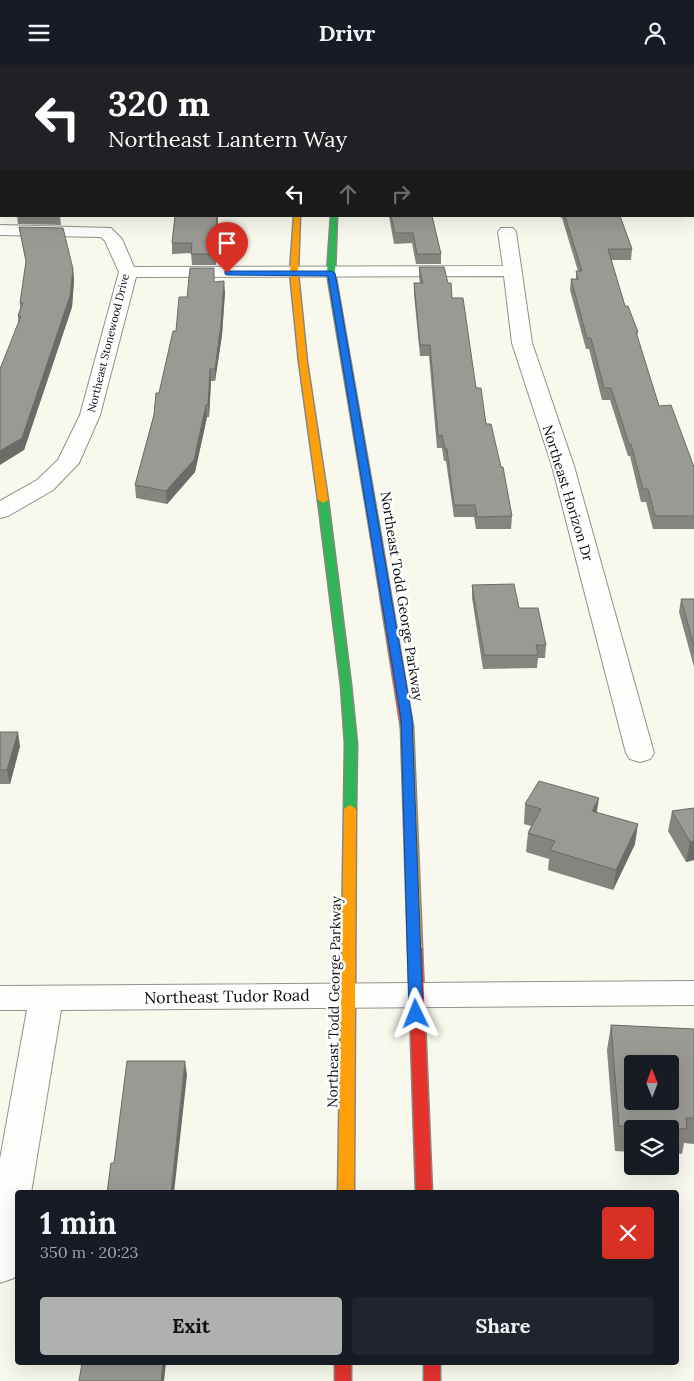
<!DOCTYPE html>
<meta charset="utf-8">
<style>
body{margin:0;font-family:Lora,serif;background:#20242c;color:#f1f3f6;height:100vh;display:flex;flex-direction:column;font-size:19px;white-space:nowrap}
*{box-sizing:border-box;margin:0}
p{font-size:16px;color:#9ea1a6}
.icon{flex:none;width:28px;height:28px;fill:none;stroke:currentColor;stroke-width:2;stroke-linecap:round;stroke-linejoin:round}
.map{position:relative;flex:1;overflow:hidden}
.details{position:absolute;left:15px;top:1125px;width:664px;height:175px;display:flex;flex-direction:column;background:#171b24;border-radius:5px;box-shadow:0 5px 20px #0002}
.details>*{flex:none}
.hud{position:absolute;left:0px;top:0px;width:695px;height:152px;box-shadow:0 5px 20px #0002;background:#202124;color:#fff;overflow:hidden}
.needle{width:32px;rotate:359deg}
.buttons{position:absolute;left:624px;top:990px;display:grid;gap:10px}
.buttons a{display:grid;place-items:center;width:55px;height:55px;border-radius:5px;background:#171b24;box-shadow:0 5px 20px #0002;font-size:25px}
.pin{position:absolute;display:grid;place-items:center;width:42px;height:42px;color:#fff;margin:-51px -21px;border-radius:50% 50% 50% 0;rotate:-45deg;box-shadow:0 0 5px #0007}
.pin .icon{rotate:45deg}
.me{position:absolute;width:55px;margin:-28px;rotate:358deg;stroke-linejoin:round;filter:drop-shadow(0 0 4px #0008)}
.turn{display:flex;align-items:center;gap:18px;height:105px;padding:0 25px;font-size:22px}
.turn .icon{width:65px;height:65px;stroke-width:2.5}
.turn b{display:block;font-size:35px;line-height:42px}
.lanes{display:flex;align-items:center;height:48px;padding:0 25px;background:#0003;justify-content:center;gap:25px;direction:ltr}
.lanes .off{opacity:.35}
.round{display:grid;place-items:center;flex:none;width:52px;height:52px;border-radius:5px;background:#20242c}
.summary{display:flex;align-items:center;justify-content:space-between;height:85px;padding:0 25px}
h1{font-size:30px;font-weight:700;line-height:38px}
.cta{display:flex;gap:10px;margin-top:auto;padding:10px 25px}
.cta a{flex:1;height:58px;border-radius:5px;background:#afb0af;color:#111;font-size:20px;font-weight:700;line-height:58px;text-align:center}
.cta a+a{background:#20242c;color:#f1f3f6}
header{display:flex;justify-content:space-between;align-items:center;height:65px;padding:0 25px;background:#171b24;font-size:22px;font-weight:700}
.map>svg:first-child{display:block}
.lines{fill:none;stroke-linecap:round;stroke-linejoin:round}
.stream{fill:#c4def1;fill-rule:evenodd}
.street-casing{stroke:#92918c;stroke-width:2}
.fast-casing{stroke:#888882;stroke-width:3}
.slow-casing{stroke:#888882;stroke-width:3}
.jam-casing{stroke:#888882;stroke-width:3}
.street{fill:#fefefc;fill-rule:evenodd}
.fast{fill:#30b455;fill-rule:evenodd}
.slow{fill:#ff9f0a;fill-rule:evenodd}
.jam{fill:#e5322d;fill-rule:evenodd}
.wall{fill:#85847e}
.shaded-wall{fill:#6c6b67}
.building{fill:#9b9993;stroke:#6c6b67;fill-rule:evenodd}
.route{fill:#1a73e8;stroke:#114b97}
.labels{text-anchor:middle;stroke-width:5;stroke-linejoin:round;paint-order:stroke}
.far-street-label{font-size:11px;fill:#0a0a0a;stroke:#fff}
.street-label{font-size:14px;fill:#0a0a0a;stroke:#fff}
.near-street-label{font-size:16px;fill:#0a0a0a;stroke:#fff}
</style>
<header><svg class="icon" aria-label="menu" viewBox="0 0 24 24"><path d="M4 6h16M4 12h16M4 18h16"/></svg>Drivr<svg class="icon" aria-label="person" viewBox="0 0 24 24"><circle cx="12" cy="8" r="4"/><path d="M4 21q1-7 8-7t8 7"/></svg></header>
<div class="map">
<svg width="694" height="1316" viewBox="0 0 694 1316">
<rect width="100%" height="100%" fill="#f9f8ec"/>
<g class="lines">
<rect class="stream" x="0" y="56" width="1" height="4"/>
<g class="street-casing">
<g id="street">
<rect x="179" y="0" width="14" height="1"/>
<path d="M 0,1 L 2,1 L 1,9 L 0,9 Z"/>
<path d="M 0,160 L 111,163 L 122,174 L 134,202 L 503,201 L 498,167 L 501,163 L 513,163 L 516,167 L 532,278 L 574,401 L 654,688 L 650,694 L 640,697 L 630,694 L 626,688 L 552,401 L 512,278 L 504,211 L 136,212 L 100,350 L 79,398 L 53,425 L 8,451 L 0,453 L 0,436 L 37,415 L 58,395 L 80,350 L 119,207 L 105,176 L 101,172 L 0,170 Z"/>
<path d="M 694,916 L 694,940 L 61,945 L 31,1128 L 18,1128 L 18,1205 L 14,1213 L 0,1218 L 0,1094 L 27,945 L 0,945 L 0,921 Z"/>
</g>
</g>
<g class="fast-casing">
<g id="fast">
<path d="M 331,151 L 337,151 L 335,208 L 381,472 L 376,475 L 371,472 L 327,208 Z"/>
<path d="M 323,432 L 328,435 L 351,620 L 357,679 L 356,744 L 350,748 L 344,744 L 345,679 L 341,620 L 318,435 Z"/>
</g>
</g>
<g class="slow-casing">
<g id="slow">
<rect x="337" y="0" width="6" height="1"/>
<path d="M 294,151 L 300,151 L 298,208 L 307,297 L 328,435 L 323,438 L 318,435 L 299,297 L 290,208 Z"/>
<path d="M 407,659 L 413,662 L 422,884 L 420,887 L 410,887 L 408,884 L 401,662 Z"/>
<path d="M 350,740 L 356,744 L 354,1128 L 338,1128 L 344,744 Z"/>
</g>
</g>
<g class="jam-casing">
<g id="jam">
<rect x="307" y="0" width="6" height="1"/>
<path d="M 376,469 L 381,472 L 413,662 L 407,665 L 401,662 L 371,472 Z"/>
<path d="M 415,879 L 420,881 L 422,884 L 432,1128 L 416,1128 L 408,884 L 410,881 Z"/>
<rect x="335" y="1298" width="16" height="18"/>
<rect x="424" y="1298" width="16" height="18"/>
</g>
</g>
<use href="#street" class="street"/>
<use href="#fast" class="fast"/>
<use href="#slow" class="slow"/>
<use href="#jam" class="jam"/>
</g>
<g class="wall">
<path d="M 17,151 L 60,151 L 61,160 L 18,159 Z"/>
<path d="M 175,151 L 218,151 L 216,200 L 192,200 L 191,188 L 172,189 L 172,178 Z"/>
<path d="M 389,151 L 432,151 L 441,189 L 441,199 L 416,199 L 412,178 L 394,179 Z"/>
<path d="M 558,151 L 620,151 L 632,184 L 631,195 L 611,195 L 625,241 L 638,267 L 637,271 L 659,341 L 694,402 L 694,464 L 653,464 L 646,437 L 641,437 L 630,391 L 628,391 L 610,335 L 602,335 L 589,284 L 586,284 L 570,225 L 571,214 L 576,214 L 576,206 L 578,206 L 562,153 Z"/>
<path d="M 19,162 L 73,204 L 74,215 L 72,242 L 24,385 L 18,251 L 20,243 L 20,238 L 26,198 Z"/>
<path d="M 419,202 L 452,233 L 512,451 L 511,464 L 476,464 L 474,452 L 454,452 L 446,396 L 444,396 L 442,383 L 437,383 L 429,291 L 420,291 L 414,229 L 414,218 L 420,218 L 419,213 Z"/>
<path d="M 215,217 L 225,227 L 222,270 L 215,316 L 211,316 L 209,352 L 207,352 L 195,407 L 167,439 L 136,433 L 135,420 L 176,266 Z"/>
<path d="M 472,520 L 519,543 L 546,580 L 545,593 L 538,593 L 537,603 L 483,604 L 472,533 Z"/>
<path d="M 681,534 L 694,534 L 694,602 L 679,547 Z"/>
<path d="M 0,667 L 20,681 L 10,719 L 0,719 Z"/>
<path d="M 525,739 L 597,747 L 635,779 L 613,825 L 548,805 L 549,794 L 526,787 L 528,768 L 531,761 L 524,759 Z"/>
<path d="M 694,743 L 694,795 L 686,797 L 668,766 L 672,746 Z"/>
<path d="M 611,960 L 694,964 L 694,1079 L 684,1078 L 682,1089 L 670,1088 L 670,1064 L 632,1064 L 632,1087 L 615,1086 L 607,985 Z"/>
</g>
<g class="shaded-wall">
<path d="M 217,151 L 218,151 L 216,200 L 215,189 Z"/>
<path d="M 73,204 L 74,215 L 72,242 L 24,385 L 0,400 L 0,386 Z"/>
<path d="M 224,216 L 225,227 L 222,270 L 215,316 L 215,304 Z"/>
<path d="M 210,304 L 211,316 L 209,352 L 208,340 Z"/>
<path d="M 206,340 L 207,352 L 195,407 L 167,439 L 166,426 Z"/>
<path d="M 18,667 L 20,681 L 10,719 L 7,705 Z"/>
<path d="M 599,733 L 596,753 L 592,746 Z"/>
<path d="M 638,759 L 635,779 L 613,825 L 616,805 Z"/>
<path d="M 694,776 L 694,795 L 686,797 L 690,777 Z"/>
<path d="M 185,996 L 187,1010 L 174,1128 L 171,1128 Z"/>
<path d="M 163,1298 L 166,1298 L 164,1316 L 161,1316 Z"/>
</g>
<g class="building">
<path d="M 117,0 L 145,0 L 144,1 L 117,1 Z"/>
<rect x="221" y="0" width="31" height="1"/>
<path d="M 175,151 L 217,151 L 215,189 L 191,189 L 192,178 L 172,178 Z"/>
<path d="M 391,151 L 432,151 L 441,189 L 417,189 L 413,168 L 395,168 Z"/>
<path d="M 565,151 L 620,151 L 632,184 L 608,184 L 625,241 L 628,241 L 638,267 L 636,267 L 659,341 L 671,340 L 694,402 L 694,451 L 655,451 L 648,424 L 643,424 L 631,379 L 629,379 L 611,323 L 604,323 L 591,273 L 587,273 L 571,214 L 578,214 L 576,206 L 582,206 Z"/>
<path d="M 19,162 L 63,163 L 73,204 L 70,231 L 22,373 L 0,386 L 0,304 L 21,251 L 18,251 L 23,238 L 20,238 L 26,196 Z"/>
<path d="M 419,202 L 444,202 L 448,218 L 451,218 L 452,233 L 463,233 L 476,323 L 481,323 L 486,359 L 491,359 L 501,402 L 503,402 L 512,451 L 477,452 L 475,440 L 454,440 L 447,384 L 445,384 L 442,370 L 438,371 L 430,280 L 420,280 L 414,218 L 423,218 Z"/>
<path d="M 190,203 L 214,203 L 214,217 L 224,216 L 221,259 L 215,304 L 210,304 L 208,340 L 206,340 L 194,395 L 166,426 L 135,420 L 154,350 L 156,328 L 159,328 L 173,266 L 176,266 L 179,232 L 187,232 Z"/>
<path d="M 514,519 L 519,543 L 538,543 L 546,580 L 536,580 L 538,590 L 484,590 L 472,520 Z"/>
<path d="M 681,534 L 694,534 L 694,581 Z"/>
<path d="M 0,667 L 18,667 L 7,705 L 0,705 Z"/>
<path d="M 539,716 L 599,733 L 592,746 L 638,759 L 616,805 L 550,785 L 555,776 L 528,768 L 541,744 L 525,739 Z"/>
<path d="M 694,743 L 694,776 L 690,777 L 672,746 Z"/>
<path d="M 611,960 L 694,964 L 694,1053 L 686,1053 L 687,1064 L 619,1061 ZM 632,999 L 670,999 L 670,1036 L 632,1036 Z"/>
<path d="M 127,996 L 185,996 L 171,1128 L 107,1128 L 111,1098 L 114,1098 Z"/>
<path d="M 82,1298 L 163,1298 L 161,1316 L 79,1316 Z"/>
</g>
<path class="route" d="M 225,206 L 331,206 L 335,208 L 412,653 L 423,949 L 421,953 L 416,955 L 411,953 L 409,949 L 401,653 L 328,211 L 227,210 L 225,209 Z"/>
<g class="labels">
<g class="far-street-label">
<text transform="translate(108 278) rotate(-76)" y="4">Northeast Stonewood Drive</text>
</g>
<g class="street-label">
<text transform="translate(568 428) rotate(73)" y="5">Northeast Horizon Dr</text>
<text transform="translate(402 531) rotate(81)" y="5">Northeast Todd George Parkway</text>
<text transform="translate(334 937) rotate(-89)" y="5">Northeast Todd George Parkway</text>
</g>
<g class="near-street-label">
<text transform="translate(227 931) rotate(-1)" y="6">Northeast Tudor Road</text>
</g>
</g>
</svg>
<div class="buttons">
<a><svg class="needle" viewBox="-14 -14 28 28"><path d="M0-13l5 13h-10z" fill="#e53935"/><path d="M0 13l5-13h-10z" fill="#9ea1a6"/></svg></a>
<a><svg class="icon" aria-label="layers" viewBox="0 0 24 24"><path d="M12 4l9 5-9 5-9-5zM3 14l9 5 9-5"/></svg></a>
</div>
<div class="pin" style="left:227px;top:208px;background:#d93025"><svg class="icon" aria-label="arrive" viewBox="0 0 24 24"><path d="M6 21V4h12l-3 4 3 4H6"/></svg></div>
<svg class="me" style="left:416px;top:949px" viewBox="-20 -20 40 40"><path d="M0-17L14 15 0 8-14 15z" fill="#1a73e8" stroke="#fff" stroke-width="4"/></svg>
<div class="hud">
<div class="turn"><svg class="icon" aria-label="left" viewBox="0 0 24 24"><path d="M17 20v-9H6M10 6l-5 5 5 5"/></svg><div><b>320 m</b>Northeast Lantern Way</div></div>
<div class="lanes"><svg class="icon" aria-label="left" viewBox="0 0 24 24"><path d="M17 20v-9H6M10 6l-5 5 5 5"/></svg><svg class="icon off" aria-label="ahead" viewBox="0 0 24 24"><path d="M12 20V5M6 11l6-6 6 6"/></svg><svg class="icon off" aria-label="right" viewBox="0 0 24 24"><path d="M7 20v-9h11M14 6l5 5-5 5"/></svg></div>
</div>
<section class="details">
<div class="summary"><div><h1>1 min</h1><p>350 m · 20:23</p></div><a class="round" style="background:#d93025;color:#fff"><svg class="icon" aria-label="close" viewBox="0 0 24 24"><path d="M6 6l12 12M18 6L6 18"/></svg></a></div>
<div class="cta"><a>Exit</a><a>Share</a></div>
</section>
</div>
